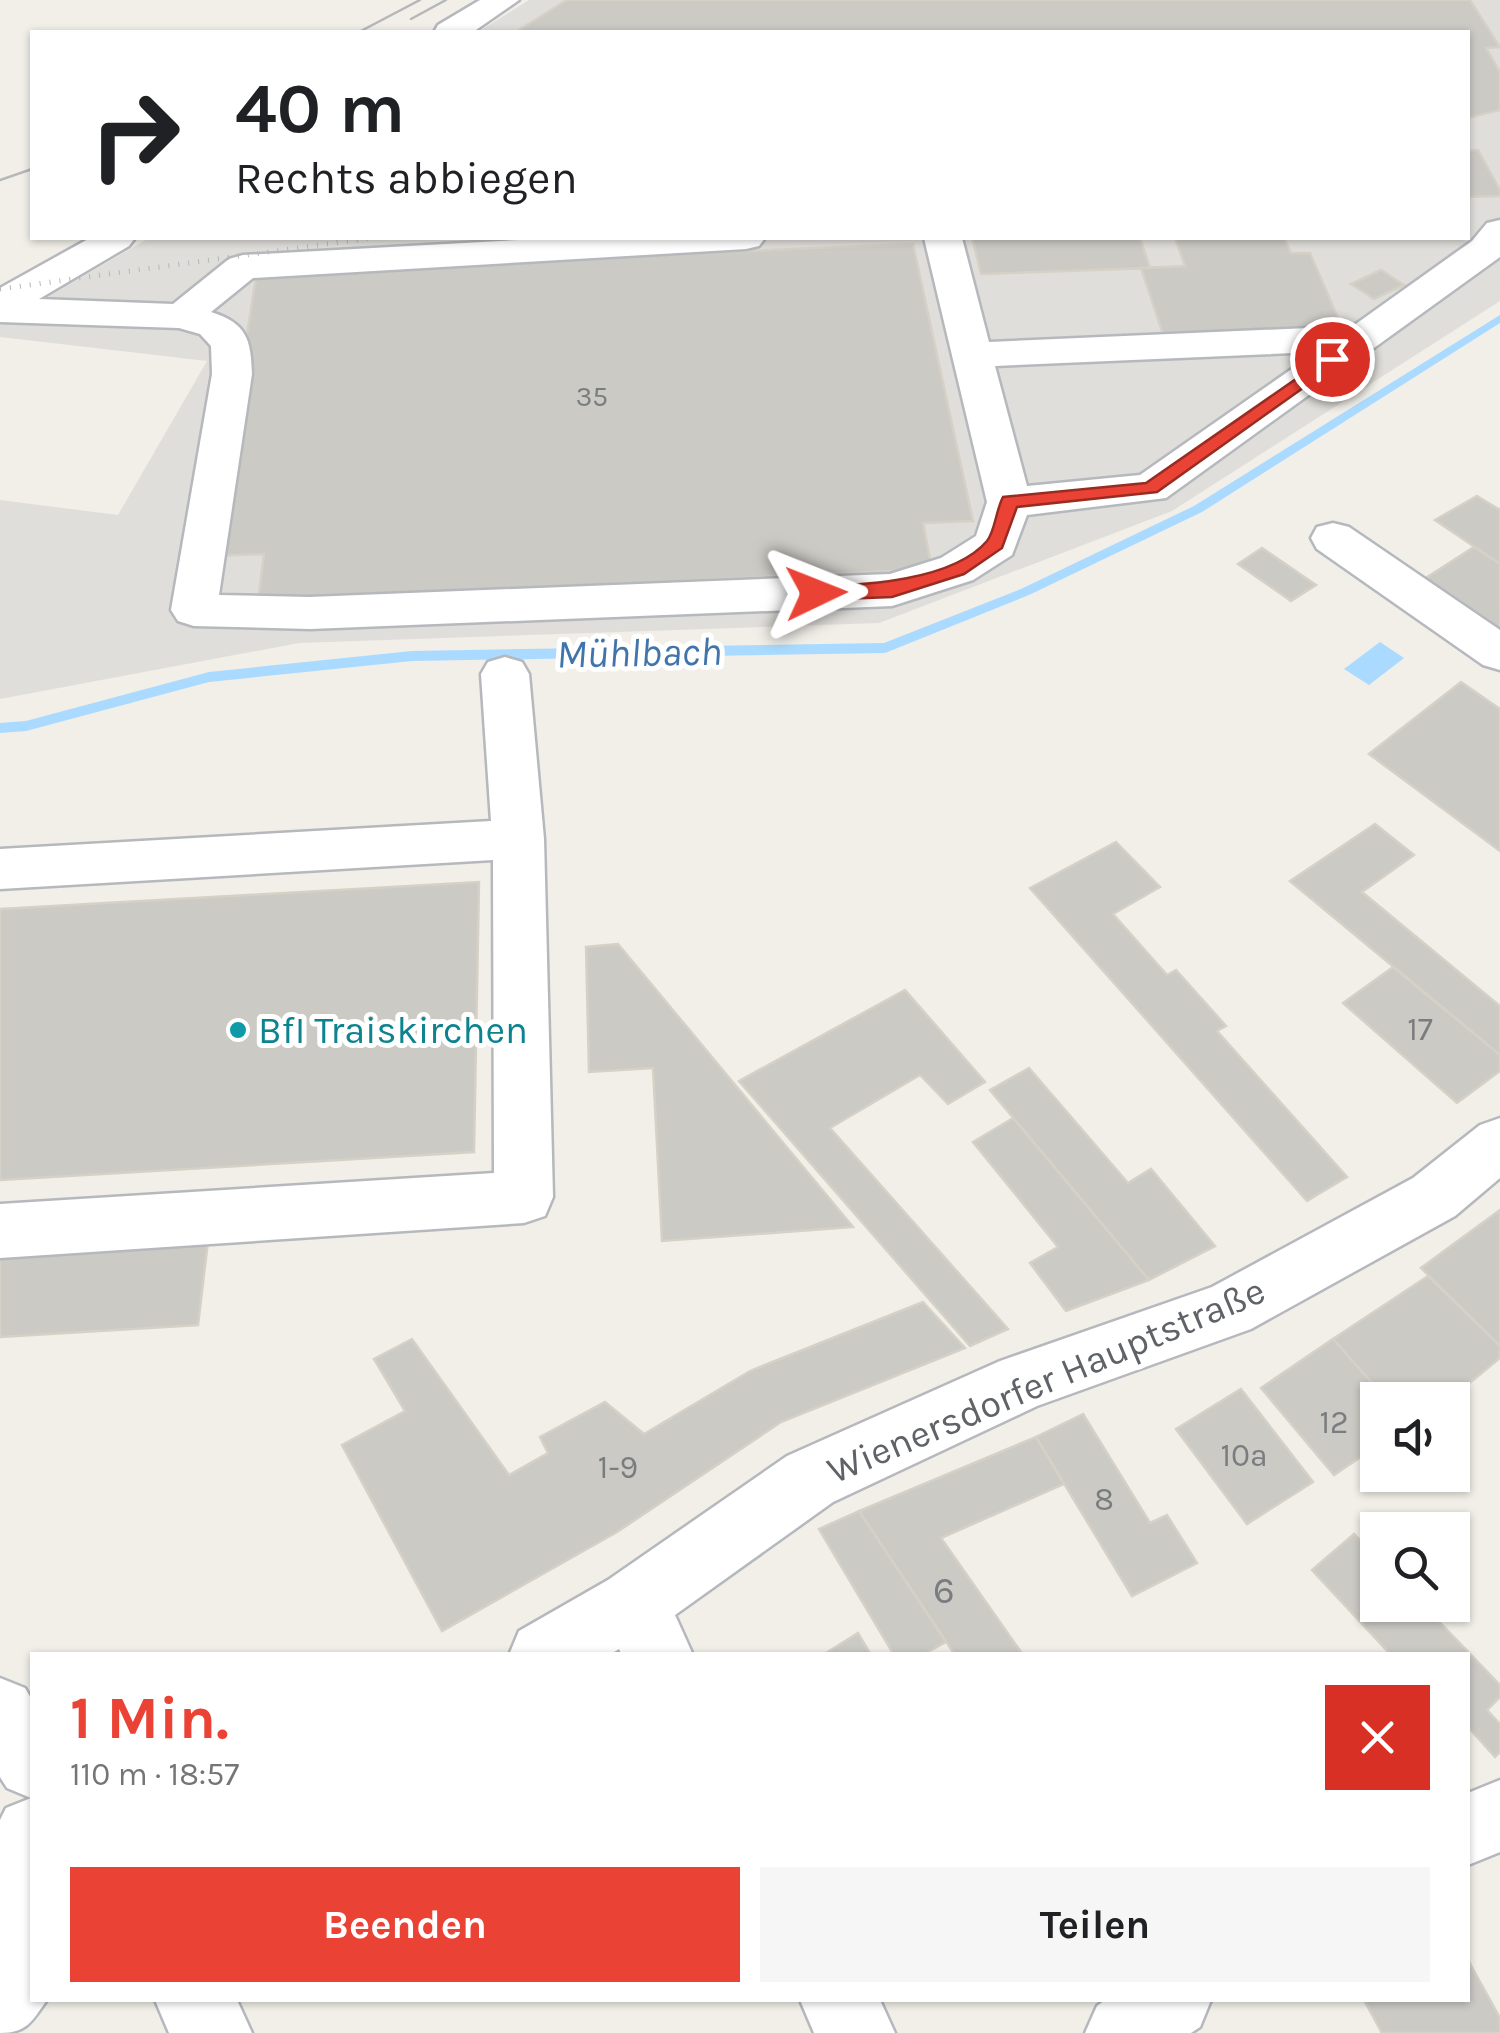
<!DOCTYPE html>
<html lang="de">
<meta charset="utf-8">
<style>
body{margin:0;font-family:Karla,sans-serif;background:#f6f6f6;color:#202124;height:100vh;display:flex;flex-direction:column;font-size:38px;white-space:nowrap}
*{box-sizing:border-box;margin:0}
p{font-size:32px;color:#757577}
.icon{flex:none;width:55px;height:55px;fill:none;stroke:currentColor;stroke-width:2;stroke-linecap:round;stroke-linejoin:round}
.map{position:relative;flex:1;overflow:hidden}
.sheet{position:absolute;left:30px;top:1652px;width:1440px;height:350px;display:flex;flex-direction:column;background:#fff;border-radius:0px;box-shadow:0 2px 8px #0004}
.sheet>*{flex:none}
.guide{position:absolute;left:30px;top:30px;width:1440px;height:210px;border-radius:0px;box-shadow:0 2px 8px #0004;background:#fff;color:#202124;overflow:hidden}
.tools{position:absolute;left:1360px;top:1382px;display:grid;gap:20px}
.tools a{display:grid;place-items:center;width:110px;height:110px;border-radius:0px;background:#fff;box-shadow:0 2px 8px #0004;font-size:50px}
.pin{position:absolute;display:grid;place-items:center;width:85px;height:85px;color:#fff;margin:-42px;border:5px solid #fff;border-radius:50%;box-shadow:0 2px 10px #0007}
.me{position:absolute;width:110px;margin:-55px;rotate:88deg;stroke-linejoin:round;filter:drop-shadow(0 0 8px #0008)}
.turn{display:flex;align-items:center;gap:35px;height:210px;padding:0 40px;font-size:45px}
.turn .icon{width:130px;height:130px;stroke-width:2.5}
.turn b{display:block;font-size:70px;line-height:85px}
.round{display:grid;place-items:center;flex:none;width:105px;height:105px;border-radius:0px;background:#f6f6f6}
.head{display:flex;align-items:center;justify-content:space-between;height:170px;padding:0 40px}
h1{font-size:60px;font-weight:700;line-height:75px;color:#ea4335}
.cta{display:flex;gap:20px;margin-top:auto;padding:20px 40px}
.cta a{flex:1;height:115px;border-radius:0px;background:#ea4335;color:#fff;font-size:40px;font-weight:700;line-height:115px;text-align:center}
.cta a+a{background:#f6f6f6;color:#202124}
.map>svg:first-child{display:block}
.industrial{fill:#e0deda}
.water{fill:#aadaff}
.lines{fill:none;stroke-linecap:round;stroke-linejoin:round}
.stream{fill:#aadaff;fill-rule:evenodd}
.building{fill:#cccac5;stroke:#d6d1c6;stroke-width:2.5}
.minor-casing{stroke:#b5b8bc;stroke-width:5}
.minor{fill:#fff;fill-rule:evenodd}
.tram{stroke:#b6b7b8;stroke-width:2.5}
.rail{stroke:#b6b7b8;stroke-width:5;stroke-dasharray:1 9;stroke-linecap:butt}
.route{fill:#ea4335;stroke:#982c22;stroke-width:2.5}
.culture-dot{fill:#0f9aa8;stroke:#fff;stroke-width:4}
.labels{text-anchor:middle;stroke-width:10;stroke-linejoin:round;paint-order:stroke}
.far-number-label{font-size:28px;fill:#7a7d7f}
.number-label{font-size:32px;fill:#7a7d7f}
.culture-label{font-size:38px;fill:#0d838f;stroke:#fff;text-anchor:start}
.street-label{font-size:38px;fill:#5f6368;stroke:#fff}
.near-number-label{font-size:38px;fill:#7a7d7f}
.water-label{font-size:40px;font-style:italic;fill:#4174aa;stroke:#fff}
</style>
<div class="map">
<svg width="1500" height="2033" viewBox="0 0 1500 2033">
<rect width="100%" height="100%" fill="#f1efe8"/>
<path class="industrial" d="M 529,0 L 1500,0 L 1500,301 L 1172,511 L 879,623 L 299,643 L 0,699 L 0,500 L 118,515 L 207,361 L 0,337 L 0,325 L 149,238 L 1468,238 L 1468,32 L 478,32 Z"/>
<path class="water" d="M 1380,642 L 1404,658 L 1369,685 L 1344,669 Z"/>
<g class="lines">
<path class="stream" d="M 1500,315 L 1500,323 L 1202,512 L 1029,595 L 885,653 L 412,661 L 209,682 L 26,731 L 0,733 L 0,723 L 26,721 L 209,672 L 412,651 L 884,643 L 1021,589 L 1194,506 Z"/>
</g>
<g class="building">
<path d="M 567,0 L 1470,0 L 1500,47 L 1486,48 L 1500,72 L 1500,110 L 1468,118 L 1468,32 L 516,32 Z"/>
<path d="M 1478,150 L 1500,190 L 1500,196 L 1468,197 L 1468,151 Z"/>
<path d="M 972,238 L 1140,238 L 1150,268 L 981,274 Z"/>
<path d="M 1175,238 L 1284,238 L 1291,253 L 1310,253 L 1342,327 L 1163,334 L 1141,268 L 1185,266 Z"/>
<path d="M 913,244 L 973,521 L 923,523 L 932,569 L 258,601 L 264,554 L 212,556 L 257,271 Z"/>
<path d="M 1381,270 L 1404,285 L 1374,299 L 1351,284 Z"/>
<path d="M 1477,496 L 1500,510 L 1500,564 L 1435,520 Z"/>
<path d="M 1474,547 L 1500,564 L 1500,639 L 1418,583 Z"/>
<path d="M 1262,548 L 1316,585 L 1291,601 L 1238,564 Z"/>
<path d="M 1461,682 L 1500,709 L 1500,851 L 1369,754 Z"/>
<path d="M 1375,824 L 1414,855 L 1362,892 L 1500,1006 L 1500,1055 L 1290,881 Z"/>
<path d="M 1116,842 L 1160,887 L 1113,914 L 1167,975 L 1176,970 L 1226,1026 L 1217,1031 L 1347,1177 L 1307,1201 L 1030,888 Z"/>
<path d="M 479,882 L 474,1152 L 0,1180 L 0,909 Z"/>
<path d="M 618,944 L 853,1227 L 662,1241 L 653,1068 L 589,1072 L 586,947 Z"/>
<path d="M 1393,967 L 1500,1055 L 1500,1071 L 1457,1103 L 1343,1003 Z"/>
<path d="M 905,990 L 985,1082 L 948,1104 L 920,1075 L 830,1128 L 1008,1329 L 970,1346 L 739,1081 Z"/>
<path d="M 1029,1068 L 1128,1183 L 1151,1169 L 1215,1246 L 1149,1280 L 990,1090 Z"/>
<path d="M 1013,1118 L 1149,1280 L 1066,1311 L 1030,1263 L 1058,1247 L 973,1142 Z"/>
<path d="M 1500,1210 L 1500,1346 L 1421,1268 Z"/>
<path d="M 208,1241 L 198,1325 L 0,1337 L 0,1253 Z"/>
<path d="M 1428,1276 L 1500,1346 L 1500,1358 L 1449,1400 L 1387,1400 L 1333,1339 Z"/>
<path d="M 923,1302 L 965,1348 L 781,1422 L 617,1532 L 442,1631 L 342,1445 L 405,1411 L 374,1359 L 412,1339 L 509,1475 L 548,1453 L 540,1437 L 605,1402 L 644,1434 L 750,1371 Z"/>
<path d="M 1333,1339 L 1387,1400 L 1378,1400 L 1378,1445 L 1334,1475 L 1261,1388 Z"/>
<path d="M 1241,1389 L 1313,1482 L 1247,1524 L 1176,1429 Z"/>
<path d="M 1083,1414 L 1150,1523 L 1167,1515 L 1197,1563 L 1132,1596 L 1036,1437 Z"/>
<path d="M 1036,1437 L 1064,1484 L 941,1538 L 1023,1655 L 955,1655 L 859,1511 Z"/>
<path d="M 859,1511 L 946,1642 L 922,1655 L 894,1655 L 819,1529 Z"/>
<path d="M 1354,1534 L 1378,1558 L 1378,1605 L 1423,1605 L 1500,1685 L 1500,1697 L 1487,1710 L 1500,1724 L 1500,1752 L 1495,1757 L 1468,1727 L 1468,1655 L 1391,1655 L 1312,1570 Z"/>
<path d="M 858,1633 L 871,1655 L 823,1655 Z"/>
<path d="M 1468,1960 L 1500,2018 L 1500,2033 L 1382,2033 L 1364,2000 L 1468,2000 Z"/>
</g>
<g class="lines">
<g class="minor-casing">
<g id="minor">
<path d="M 480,0 L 519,0 L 473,32 L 434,32 L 438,25 Z"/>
<path d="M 1500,220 L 1500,257 L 1166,498 L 1027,515 L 1012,555 L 973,580 L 892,606 L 310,629 L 194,626 L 178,621 L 171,610 L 212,374 L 211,346 L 200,334 L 179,328 L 0,322 L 0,288 L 90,238 L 135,238 L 129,246 L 39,299 L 173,304 L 229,259 L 243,255 L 556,238 L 765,238 L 759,246 L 746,249 L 253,278 L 211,312 C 247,323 251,340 252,374 L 219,595 L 310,597 L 890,574 L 941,558 L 976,536 L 987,502 L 924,238 L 962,238 L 989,342 L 1353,326 L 1472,241 L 1487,223 ZM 1316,352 L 1140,475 L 1027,486 L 995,366 Z"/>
<path d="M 1333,523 L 1349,527 L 1500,630 L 1500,670 L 1483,665 L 1317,549 L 1311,538 L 1317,527 Z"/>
<path d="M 505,657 L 522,662 L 529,674 L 544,839 L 553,1197 L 545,1216 L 524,1223 L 0,1258 L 0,1204 L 494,1173 L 493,860 L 0,889 L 0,849 L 491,821 L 481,674 L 488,662 Z"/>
<path d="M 1500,1118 L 1500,1178 L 1455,1216 L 1251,1329 L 1037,1406 L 833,1502 L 675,1615 L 693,1655 L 622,1655 L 619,1649 L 609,1655 L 509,1655 L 519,1631 L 608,1580 L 787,1456 L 1000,1361 L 1212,1287 L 1413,1178 L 1480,1125 Z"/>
<path d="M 0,1678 L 25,1688 L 32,1700 L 32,2000 L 47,2000 C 32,2021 27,2033 0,2033 L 0,1820 L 6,1808 L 31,1798 L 7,1788 L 0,1777 Z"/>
<path d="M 1500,1780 L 1500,1852 L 1468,1865 L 1468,1793 Z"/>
<path d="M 155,2000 L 237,2000 L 252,2033 L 169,2033 Z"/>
<path d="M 800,2000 L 880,2000 L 895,2033 L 814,2033 Z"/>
<path d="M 1105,2000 L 1211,2000 L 1200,2027 L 1191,2033 L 1085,2033 L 1097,2006 Z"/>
</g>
</g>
<use href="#minor" class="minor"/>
<g class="tram">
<path d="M 411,19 L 446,0"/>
<path d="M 359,32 L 420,0"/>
<path d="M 0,180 L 32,169"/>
</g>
<path class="rail" d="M 0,289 L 370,238"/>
</g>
<path class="route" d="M 1332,354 L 1341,359 L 1338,363 L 1157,492 L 1017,507 L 1002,548 L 964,574 L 892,597 L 816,600 L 806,593 L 816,587 C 863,585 953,581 987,541 C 995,531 996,510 1003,497 L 1146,483 Z"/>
<circle class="culture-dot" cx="238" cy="1030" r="10"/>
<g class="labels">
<g class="far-number-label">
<text x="592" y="406">35</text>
</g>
<g class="number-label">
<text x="1420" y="1040">17</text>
<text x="1334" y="1433">12</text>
<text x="1244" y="1466">10a</text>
<text x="618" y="1478">1-9</text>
<text x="1104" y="1510">8</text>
</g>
<g class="culture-label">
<text x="258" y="1043">BfI Traiskirchen</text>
</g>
<g class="street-label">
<text transform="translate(1046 1380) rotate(-23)" y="13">Wienersdorfer Hauptstraße</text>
</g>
<g class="near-number-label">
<text x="944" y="1603">6</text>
</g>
<g class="water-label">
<text transform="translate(639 652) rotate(-1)" y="14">Mühlbach</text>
</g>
</g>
</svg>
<div class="tools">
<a><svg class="icon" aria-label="sound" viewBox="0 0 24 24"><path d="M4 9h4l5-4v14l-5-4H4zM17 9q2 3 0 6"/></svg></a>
<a><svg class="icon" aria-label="search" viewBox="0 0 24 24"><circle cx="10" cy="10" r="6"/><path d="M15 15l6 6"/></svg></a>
</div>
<div class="pin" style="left:1332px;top:359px;background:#d93025"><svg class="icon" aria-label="arrive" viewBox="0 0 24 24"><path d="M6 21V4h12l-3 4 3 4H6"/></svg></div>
<svg class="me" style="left:816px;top:593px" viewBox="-20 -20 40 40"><path d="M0-17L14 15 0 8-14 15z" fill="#ea4335" stroke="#fff" stroke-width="4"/></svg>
<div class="guide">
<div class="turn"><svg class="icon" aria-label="right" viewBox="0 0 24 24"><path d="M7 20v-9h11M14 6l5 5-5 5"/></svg><div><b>40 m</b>Rechts abbiegen</div></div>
</div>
<section class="sheet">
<div class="head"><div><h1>1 Min.</h1><p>110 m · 18:57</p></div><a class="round" style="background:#d93025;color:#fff"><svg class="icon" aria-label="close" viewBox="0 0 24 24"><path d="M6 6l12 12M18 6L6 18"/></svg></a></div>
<div class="cta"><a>Beenden</a><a>Teilen</a></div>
</section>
</div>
